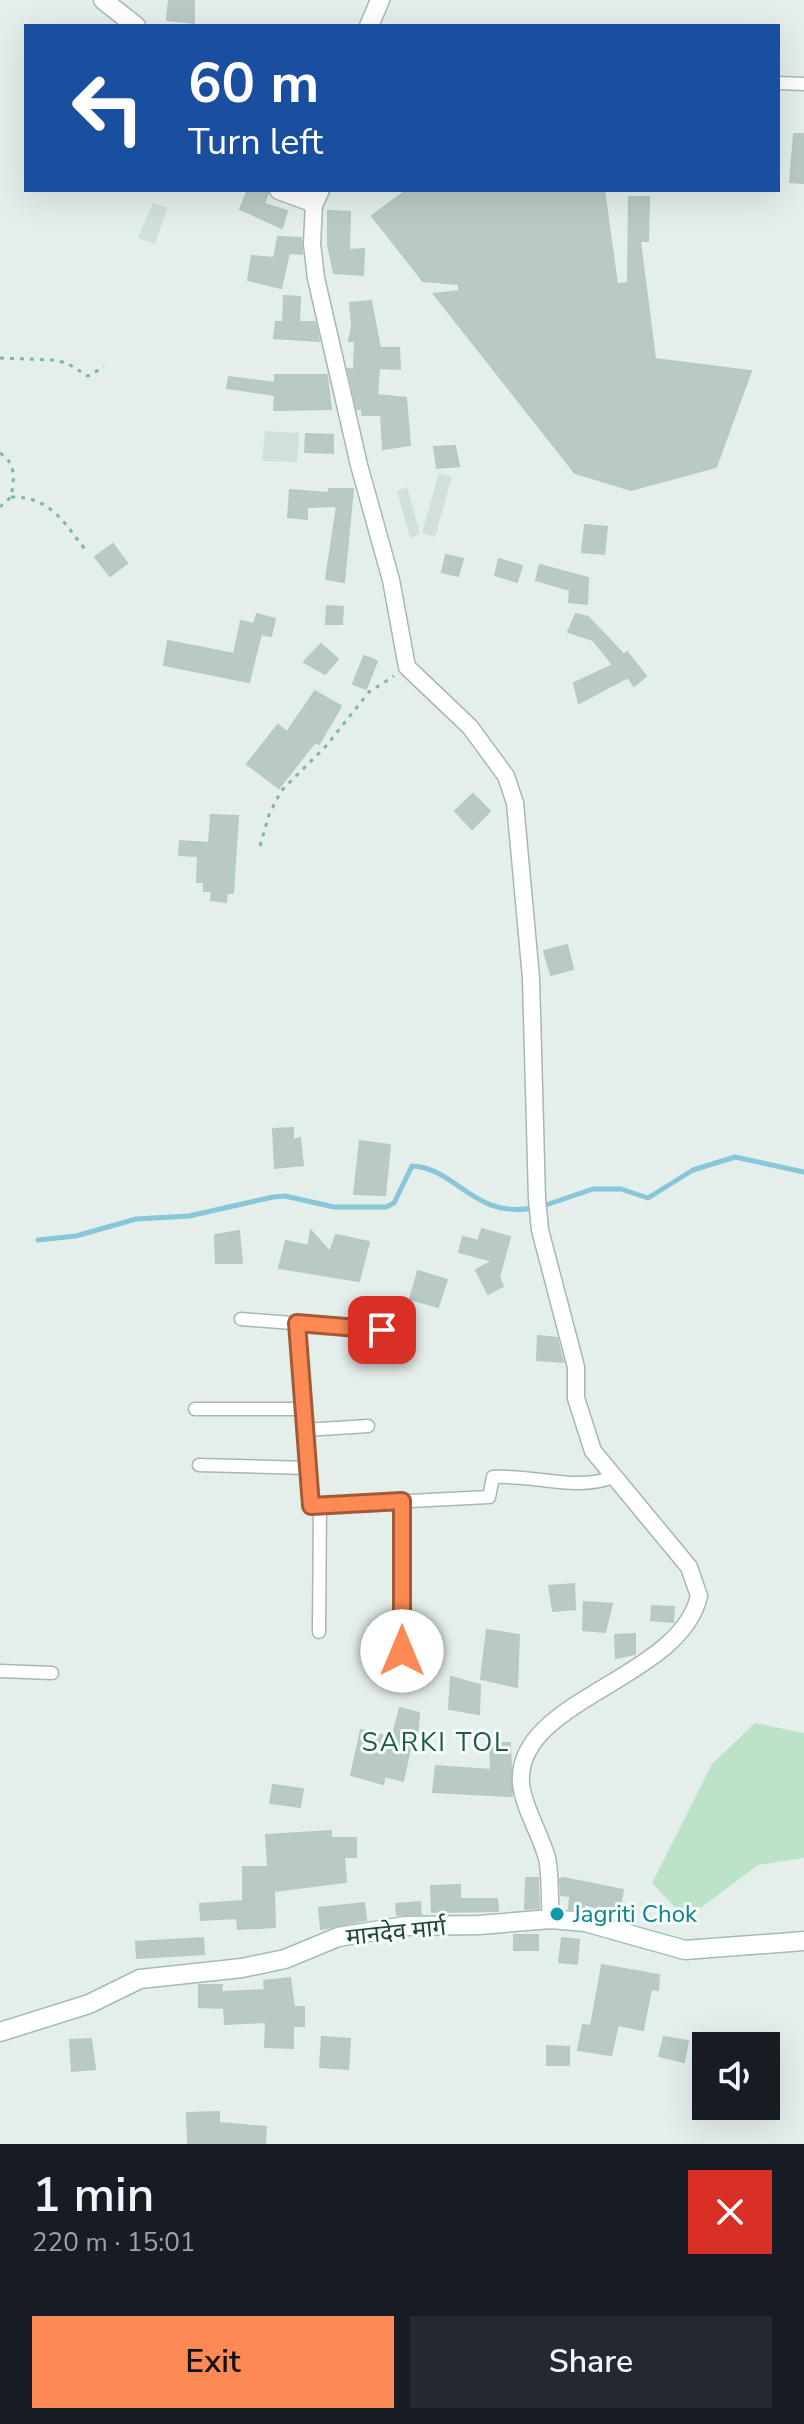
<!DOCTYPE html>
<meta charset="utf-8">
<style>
body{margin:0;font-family:"Nunito Sans","Noto Sans Devanagari",sans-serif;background:#242831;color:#f1f3f6;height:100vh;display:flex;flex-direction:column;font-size:30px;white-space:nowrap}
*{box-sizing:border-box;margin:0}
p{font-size:26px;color:#9ea1a6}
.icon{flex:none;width:44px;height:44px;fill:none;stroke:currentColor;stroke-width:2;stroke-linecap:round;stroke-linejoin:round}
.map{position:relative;height:2144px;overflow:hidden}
.panel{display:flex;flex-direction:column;background:#171b24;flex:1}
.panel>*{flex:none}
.guide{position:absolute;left:24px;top:24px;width:756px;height:168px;border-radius:0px;box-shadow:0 8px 32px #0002;background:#1a4fa0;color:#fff;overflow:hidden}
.buttons{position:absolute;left:692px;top:2032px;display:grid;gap:16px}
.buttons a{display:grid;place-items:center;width:88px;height:88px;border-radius:0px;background:#171b24;box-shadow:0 8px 32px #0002;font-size:40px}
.pin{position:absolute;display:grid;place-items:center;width:68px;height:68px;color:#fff;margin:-34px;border-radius:16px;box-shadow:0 4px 12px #0006}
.me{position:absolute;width:88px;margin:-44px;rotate:0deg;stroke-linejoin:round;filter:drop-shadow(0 0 6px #0008)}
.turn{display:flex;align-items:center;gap:28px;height:168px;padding:0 32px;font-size:36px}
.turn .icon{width:104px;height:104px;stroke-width:2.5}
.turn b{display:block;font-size:56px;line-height:68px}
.round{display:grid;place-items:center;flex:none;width:84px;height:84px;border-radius:0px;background:#242831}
.headline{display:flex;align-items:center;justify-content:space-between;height:136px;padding:0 32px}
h1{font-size:48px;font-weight:600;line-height:60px}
.cta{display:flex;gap:16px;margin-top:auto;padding:16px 32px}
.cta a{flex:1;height:92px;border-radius:0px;background:#fd8a54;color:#111;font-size:32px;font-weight:600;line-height:92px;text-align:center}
.cta a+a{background:#242831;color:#f1f3f6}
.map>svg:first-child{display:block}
.built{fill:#d2dfda}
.green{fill:#bce2c9}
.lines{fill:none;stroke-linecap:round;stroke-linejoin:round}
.stream{stroke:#88c6d8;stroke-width:5}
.building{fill:#b9cac4;stroke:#b6c9c3;stroke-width:2}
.minor-casing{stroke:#a6b8b3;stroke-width:15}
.tertiary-casing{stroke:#a6b8b3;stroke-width:19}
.secondary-casing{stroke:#a2bcb4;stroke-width:21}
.path{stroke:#82b5a9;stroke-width:3;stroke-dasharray:4 6;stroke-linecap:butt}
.minor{stroke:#fff;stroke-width:12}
.tertiary{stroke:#fff;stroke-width:16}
.secondary{stroke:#fff;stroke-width:18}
.route-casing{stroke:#a45a37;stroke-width:20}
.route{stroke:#fd8a54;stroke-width:14}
.culture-dot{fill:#0f9aa8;stroke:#f6fbf9;stroke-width:3}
.labels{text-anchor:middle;stroke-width:6;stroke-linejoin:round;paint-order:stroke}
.culture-label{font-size:24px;fill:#0d838f;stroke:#f6fbf9;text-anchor:start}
.street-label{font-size:24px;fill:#22433c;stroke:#f6fbf9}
.neighbourhood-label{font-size:26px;letter-spacing:2px;fill:#1b574d;stroke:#f6fbf9}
</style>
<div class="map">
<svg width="804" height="2144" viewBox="0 0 804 2144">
<rect width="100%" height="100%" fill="#e4efeb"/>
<g class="built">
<path d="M 153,203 L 167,208 L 155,244 L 138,238 Z"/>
<path d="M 265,431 L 299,433 L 297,462 L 262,461 Z"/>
<path d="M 439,473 L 452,477 L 435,537 L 422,533 Z"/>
<path d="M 407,487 L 420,534 L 410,538 L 397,491 Z"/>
</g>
<path class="green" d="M 755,1723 L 804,1733 L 804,1858 L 758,1865 L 686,1919 L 652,1883 L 712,1764 Z"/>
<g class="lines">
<g class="stream">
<path d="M 543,1206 L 593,1189 L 621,1189 L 648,1198 L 693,1170 L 735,1157 L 804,1172"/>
<path d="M 38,1240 L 76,1236 L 136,1219 L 189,1216 L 273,1197 L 285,1196 L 334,1207 L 386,1207 L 394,1203 L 412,1166 C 457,1168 473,1219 533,1208"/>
</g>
</g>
<g class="building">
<path d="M 169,0 L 194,0 L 194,23 L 167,20 Z"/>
<path d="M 794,134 L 804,134 L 804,183 L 790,182 Z"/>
<path d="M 248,190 L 268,193 L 264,204 L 287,211 L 282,228 L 240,209 Z"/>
<path d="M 407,190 L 604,190 L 617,284 L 628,283 L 629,197 L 649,197 L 648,241 L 640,241 L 655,359 L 751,371 L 716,467 L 631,490 L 575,473 L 434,294 L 459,291 L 459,284 L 423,281 L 372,216 Z"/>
<path d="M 328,211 L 350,212 L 349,250 L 364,249 L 363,275 L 334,273 L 328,245 Z"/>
<path d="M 278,237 L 301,238 L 302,254 L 289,253 L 281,288 L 248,280 L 252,256 L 274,258 Z"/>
<path d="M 284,296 L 300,297 L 299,322 L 315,322 L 319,341 L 274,338 L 276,322 L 283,322 Z"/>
<path d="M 371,301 L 380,348 L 399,348 L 400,369 L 379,368 L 377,395 L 406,398 L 410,445 L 383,449 L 381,415 L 362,415 L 362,409 L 357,409 L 348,369 L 354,370 L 355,341 L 349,341 L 352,326 L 350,303 Z"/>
<path d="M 275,375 L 327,375 L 331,409 L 274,410 L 275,395 L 227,388 L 229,377 L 275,383 Z"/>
<path d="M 306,434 L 333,435 L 333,453 L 305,452 Z"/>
<path d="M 455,446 L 459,466 L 437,468 L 434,447 Z"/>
<path d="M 329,489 L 353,489 L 344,582 L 326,579 L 337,506 L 307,507 L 307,519 L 288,517 L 290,490 L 329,493 Z"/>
<path d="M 585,525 L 607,527 L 604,554 L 582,552 Z"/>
<path d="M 113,544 L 127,563 L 110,576 L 95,557 Z"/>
<path d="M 446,555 L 463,559 L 458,576 L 442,572 Z"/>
<path d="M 499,559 L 522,566 L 517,582 L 495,575 Z"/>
<path d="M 540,565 L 588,578 L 587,604 L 569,602 L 570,590 L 536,580 Z"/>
<path d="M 327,606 L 343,607 L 342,624 L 326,624 Z"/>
<path d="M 257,614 L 275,619 L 271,636 L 261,634 L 249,682 L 164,665 L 168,641 L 234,654 L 241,621 L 254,624 Z"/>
<path d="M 576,614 L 588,617 L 624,655 L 627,652 L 646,676 L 634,686 L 628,677 L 579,703 L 574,683 L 613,665 L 593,640 L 568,632 Z"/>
<path d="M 321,644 L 338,659 L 325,674 L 304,662 Z"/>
<path d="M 364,656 L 377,661 L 366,689 L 353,684 Z"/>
<path d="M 315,691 L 341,706 L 319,744 L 315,742 L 279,788 L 247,764 L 278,725 L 287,732 Z"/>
<path d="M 473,794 L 490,811 L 472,829 L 455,811 Z"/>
<path d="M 211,815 L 238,816 L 233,893 L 227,893 L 226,902 L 211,900 L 212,891 L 204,891 L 204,882 L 197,882 L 198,856 L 179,855 L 180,841 L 209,843 Z"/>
<path d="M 567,945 L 573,969 L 551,975 L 544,951 Z"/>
<path d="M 293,1128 L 293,1140 L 300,1138 L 303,1165 L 275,1168 L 273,1129 Z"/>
<path d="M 360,1141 L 390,1145 L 385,1195 L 354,1194 Z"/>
<path d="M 482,1229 L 510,1237 L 499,1277 L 503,1286 L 488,1294 L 476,1270 L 493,1261 L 459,1252 L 463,1237 L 478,1241 Z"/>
<path d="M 239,1231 L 242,1263 L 216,1263 L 215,1235 Z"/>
<path d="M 311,1231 L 330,1252 L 336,1235 L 369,1242 L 359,1281 L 279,1268 L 286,1241 L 308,1246 Z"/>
<path d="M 418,1271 L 447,1280 L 438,1307 L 410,1299 Z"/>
<path d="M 538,1336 L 557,1338 L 563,1362 L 537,1360 Z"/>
<path d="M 574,1584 L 575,1609 L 553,1611 L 549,1586 Z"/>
<path d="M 584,1602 L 612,1604 L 605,1632 L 583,1630 Z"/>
<path d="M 652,1606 L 674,1607 L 673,1622 L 651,1620 Z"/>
<path d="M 487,1630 L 519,1635 L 517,1687 L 481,1679 Z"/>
<path d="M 635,1634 L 635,1654 L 616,1658 L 615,1635 Z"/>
<path d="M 451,1677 L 480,1685 L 479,1714 L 449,1709 Z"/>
<path d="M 400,1708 L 419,1713 L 417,1740 L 412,1740 L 403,1781 L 385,1776 L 383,1784 L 351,1775 L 361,1730 L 392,1738 Z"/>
<path d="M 490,1743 L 510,1743 L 512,1796 L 433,1792 L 436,1766 L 491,1770 Z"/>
<path d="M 273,1785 L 303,1789 L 300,1807 L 270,1803 Z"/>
<path d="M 331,1831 L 331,1838 L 356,1838 L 356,1857 L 344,1857 L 346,1882 L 274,1891 L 275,1927 L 238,1929 L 237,1918 L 201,1920 L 200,1904 L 243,1901 L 243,1867 L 268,1867 L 266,1835 Z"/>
<path d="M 526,1878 L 538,1878 L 539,1908 L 525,1909 Z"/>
<path d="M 564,1878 L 623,1890 L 619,1914 L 584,1904 L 584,1910 L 569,1909 L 570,1896 L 561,1895 L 560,1879 Z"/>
<path d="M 460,1885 L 460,1899 L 497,1899 L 498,1911 L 432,1912 L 431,1886 Z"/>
<path d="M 420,1902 L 421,1914 L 397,1915 L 396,1904 Z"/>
<path d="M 364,1903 L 366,1920 L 321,1929 L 319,1908 Z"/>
<rect x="514" y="1935" width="24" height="15"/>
<path d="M 203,1938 L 204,1954 L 137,1958 L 136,1942 Z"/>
<path d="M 562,1938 L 579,1940 L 577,1964 L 559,1962 Z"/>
<path d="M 602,1965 L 659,1975 L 658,1990 L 651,1989 L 643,2030 L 618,2025 L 611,2055 L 578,2050 L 583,2025 L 591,2026 Z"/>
<path d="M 290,1978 L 294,2007 L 304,2007 L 304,2026 L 293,2026 L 293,2048 L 265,2047 L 266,2022 L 225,2024 L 224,2008 L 199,2007 L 199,1985 L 222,1985 L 221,1992 L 265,1990 L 264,1981 Z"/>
<path d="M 322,2037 L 350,2039 L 348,2069 L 320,2067 Z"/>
<path d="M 664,2037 L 688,2041 L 684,2062 L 659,2056 Z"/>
<path d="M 91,2039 L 95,2069 L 72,2071 L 70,2040 Z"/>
<path d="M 547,2046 L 569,2047 L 569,2065 L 547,2065 Z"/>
<path d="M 219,2112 L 219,2123 L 266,2127 L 265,2144 L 188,2143 L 187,2113 Z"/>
</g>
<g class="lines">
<g class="minor-casing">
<g id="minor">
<path d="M 778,83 L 804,84"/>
<path d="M 241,1319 L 382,1330"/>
<path d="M 297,1323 L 311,1506 L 489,1497 L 493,1477 C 533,1474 576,1492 613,1477"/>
<path d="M 195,1409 L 304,1409"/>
<path d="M 305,1430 L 368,1426"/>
<path d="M 199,1465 L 308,1468"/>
<path d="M 402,1501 L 402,1651"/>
<path d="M 319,1632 L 320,1505"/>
<path d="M 0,1671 L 52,1673"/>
</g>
</g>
<g class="tertiary-casing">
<path id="tertiary" d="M 314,203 L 312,244 L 316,278 L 359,465 L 391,580 L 407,667 L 470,727 L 506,776 L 515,803 L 531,978 L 537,1199 L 540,1230 L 576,1367 L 576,1398 L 593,1451 L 689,1567 L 699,1596 C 680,1680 515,1699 521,1783 C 524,1809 540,1833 547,1858 C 551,1876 549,1900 551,1919"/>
</g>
<g class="secondary-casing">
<g id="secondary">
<path d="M 103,0 L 136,26"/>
<path d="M 369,26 L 380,0"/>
<path d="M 279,190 L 314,203 L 320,190"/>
<path d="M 0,2032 L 89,2004 L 140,1979 L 242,1968 L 285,1959 L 338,1937 L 405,1926 L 479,1925 L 551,1919 L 585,1922 L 685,1950 L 804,1941"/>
</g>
</g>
<g class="path">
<path d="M 0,358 L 52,360 L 67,363 L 88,376 L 104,367"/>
<path d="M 0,453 C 17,464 14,479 11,497 L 0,507"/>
<path d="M 11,497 C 52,496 65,525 88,553"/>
<path d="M 260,846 L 269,815 L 281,791 L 326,746 L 369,692 L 394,676"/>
</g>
<use href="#minor" class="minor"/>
<use href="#tertiary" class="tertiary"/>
<use href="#secondary" class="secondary"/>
</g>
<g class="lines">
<g class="route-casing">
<path id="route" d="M 382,1330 L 297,1323 L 311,1506 L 402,1501 L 402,1651"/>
</g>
<use href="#route" class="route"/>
</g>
<circle class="culture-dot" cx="557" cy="1914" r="8"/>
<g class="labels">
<g class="culture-label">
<text x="573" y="1922">Jagriti Chok</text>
</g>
<g class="street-label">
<text transform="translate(396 1932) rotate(-6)" y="8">मानदेव मार्ग</text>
</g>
<g class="neighbourhood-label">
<text x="436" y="1751">SARKI TOL</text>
</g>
</g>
</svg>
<div class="buttons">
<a><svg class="icon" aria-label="sound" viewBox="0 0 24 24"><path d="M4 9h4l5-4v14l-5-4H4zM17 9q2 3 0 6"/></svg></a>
</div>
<div class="pin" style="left:382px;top:1330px;background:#d93025"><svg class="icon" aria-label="arrive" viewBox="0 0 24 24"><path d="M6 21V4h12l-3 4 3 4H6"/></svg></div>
<svg class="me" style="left:402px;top:1651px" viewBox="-20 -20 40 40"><circle r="19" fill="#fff"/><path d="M0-13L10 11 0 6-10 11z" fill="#fd8a54"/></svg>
<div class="guide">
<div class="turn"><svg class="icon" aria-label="left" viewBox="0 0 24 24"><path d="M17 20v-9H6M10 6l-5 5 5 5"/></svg><div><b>60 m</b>Turn left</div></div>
</div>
</div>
<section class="panel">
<div class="headline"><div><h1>1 min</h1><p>220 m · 15:01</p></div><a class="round" style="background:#d93025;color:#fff"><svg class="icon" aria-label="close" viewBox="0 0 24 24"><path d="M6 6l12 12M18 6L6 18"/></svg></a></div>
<div class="cta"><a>Exit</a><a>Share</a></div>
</section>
